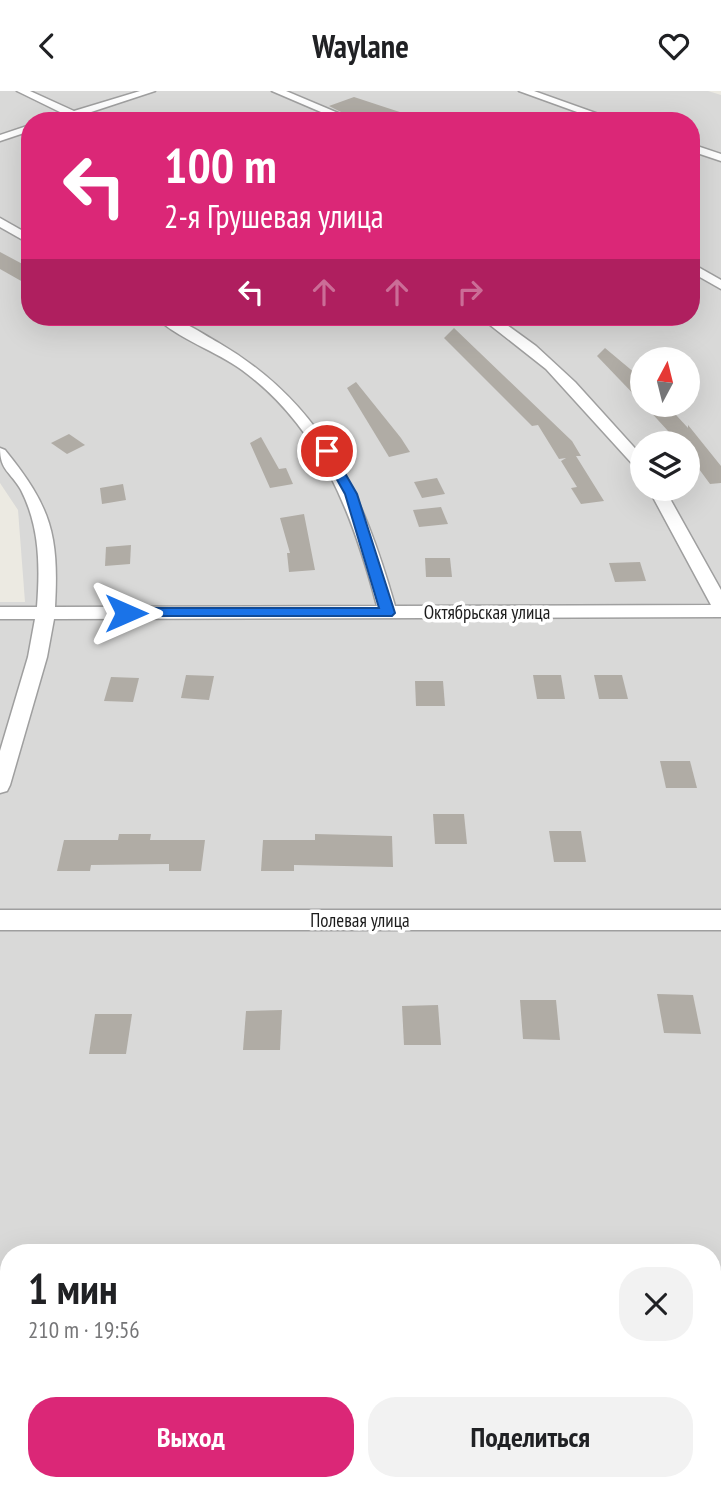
<!DOCTYPE html>
<html lang="ru">
<meta charset="utf-8">
<style>
body{margin:0;font-family:"PT Sans Narrow",sans-serif;background:#f2f2f2;color:#202124;height:100vh;display:flex;flex-direction:column;font-size:26px;white-space:nowrap}
*{box-sizing:border-box;margin:0}
p{font-size:23px;color:#757577}
.icon{flex:none;width:38px;height:38px;fill:none;stroke:currentColor;stroke-width:2;stroke-linecap:round;stroke-linejoin:round}
.map{position:relative;flex:1;overflow:hidden}
.drawer{position:absolute;left:0px;top:1153px;width:721px;height:247px;display:flex;flex-direction:column;background:#fff;border-radius:28px 28px 0 0;box-shadow:0 7px 28px #0002}
.drawer>*{flex:none}
.hud{position:absolute;left:21px;top:21px;width:679px;height:214px;border-radius:28px;box-shadow:0 7px 28px #0002;background:#db2777;color:#fff;overflow:hidden}
.needle{width:46px;rotate:7deg}
.buttons{position:absolute;left:630px;top:256px;display:grid;gap:14px}
.buttons a{display:grid;place-items:center;width:70px;height:70px;border-radius:50%;background:#fff;box-shadow:0 7px 28px #0002;font-size:35px}
.pin{position:absolute;display:grid;place-items:center;width:60px;height:60px;color:#fff;margin:-30px;border:4px solid #fff;border-radius:50%;box-shadow:0 2px 7px #0007}
.me{position:absolute;width:77px;margin:-38px;rotate:90deg;stroke-linejoin:round;filter:drop-shadow(0 0 5px #0008)}
.turn{display:flex;align-items:center;gap:24px;height:147px;padding:0 28px;font-size:32px}
.turn .icon{width:91px;height:91px;stroke-width:2.5}
.turn b{display:block;font-size:49px;line-height:60px}
.lanes{display:flex;align-items:center;height:66px;padding:0 28px;background:#0003;justify-content:center;gap:35px;direction:ltr}
.lanes .off{opacity:.35}
.round{display:grid;place-items:center;flex:none;width:74px;height:74px;border-radius:28px;background:#f2f2f2}
.headline{display:flex;align-items:center;justify-content:space-between;height:119px;padding:0 28px}
h1{font-size:42px;font-weight:600;line-height:52px}
.cta{display:flex;gap:14px;margin-top:auto;padding:14px 28px}
.cta a{flex:1;height:80px;border-radius:28px;background:#db2777;color:#fff;font-size:28px;font-weight:600;line-height:80px;text-align:center}
.cta a+a{background:#f2f2f2;color:#202124}
header{display:flex;justify-content:space-between;align-items:center;height:91px;padding:0 28px;background:#fff;font-size:32px;font-weight:600}
.map>svg:first-child{display:block}
.residential{fill:#d9d9d8;fill-rule:evenodd}
.building{fill:#b0aca5}
.lines{fill:none;stroke-linecap:round;stroke-linejoin:round}
.minor-casing{stroke:#9f9f9f;stroke-width:3}
.minor{fill:#fff;fill-rule:evenodd}
.route{fill:#1a73e8;stroke:#114b97;stroke-width:2}
.labels{text-anchor:middle;stroke-width:7;stroke-linejoin:round;paint-order:stroke}
.street-label{font-size:19px;fill:#1b1b1b;stroke:#fff}
</style>
<header><svg class="icon" aria-label="back" viewBox="0 0 24 24"><path d="M15 5l-7 7 7 7"/></svg>Waylane<svg class="icon" aria-label="heart" viewBox="0 0 24 24"><path d="M12 20l-8-8c-3-5 5-10 8-4 3-6 11-1 8 4z"/></svg></header>
<div class="map">
<svg width="721" height="1399" viewBox="0 0 721 1399">
<rect width="100%" height="100%" fill="#eceae2"/>
<path class="residential" d="M 0,0 L 708,0 L 721,4 L 721,1206 L 712,1205 L 712,1162 L 9,1162 L 9,1195 L 0,1195 L 0,511 L 25,511 L 18,419 L 0,392 ZM 30,30 L 691,30 L 691,226 L 30,226 ZM 642,268 L 688,268 L 688,313 L 642,313 ZM 642,352 L 688,352 L 688,397 L 642,397 Z"/>
<g class="building">
<path d="M 354,6 L 418,27 L 418,30 L 359,30 L 329,15 Z"/>
<path d="M 0,161 L 30,177 L 30,195 L 0,178 Z"/>
<path d="M 454,237 L 572,350 L 581,365 L 576,365 L 604,410 L 581,413 L 571,397 L 577,396 L 561,370 L 566,367 L 559,368 L 538,334 L 532,335 L 444,247 Z"/>
<path d="M 605,257 L 642,288 L 642,312 L 597,265 Z"/>
<path d="M 356,291 L 401,347 L 410,361 L 389,366 L 347,297 Z"/>
<path d="M 648,313 L 666,313 L 688,337 L 688,334 L 721,375 L 721,392 L 710,393 L 688,363 L 688,352 L 679,352 L 647,317 L 651,317 Z"/>
<path d="M 69,343 L 85,354 L 67,363 L 51,352 Z"/>
<path d="M 261,346 L 279,378 L 286,377 L 293,393 L 270,397 L 250,352 Z"/>
<path d="M 437,387 L 445,403 L 422,407 L 414,391 Z"/>
<path d="M 123,393 L 126,409 L 102,413 L 100,397 Z"/>
<path d="M 441,416 L 448,433 L 419,436 L 413,419 Z"/>
<path d="M 304,423 L 315,479 L 289,481 L 287,462 L 290,462 L 280,427 Z"/>
<path d="M 131,454 L 130,473 L 105,475 L 106,456 Z"/>
<path d="M 425,467 L 450,467 L 452,486 L 426,486 Z"/>
<path d="M 640,471 L 646,490 L 615,491 L 609,472 Z"/>
<path d="M 186,584 L 214,585 L 209,609 L 181,607 Z"/>
<path d="M 533,584 L 561,584 L 565,608 L 537,608 Z"/>
<path d="M 594,584 L 622,584 L 628,608 L 599,608 Z"/>
<path d="M 111,586 L 139,587 L 133,611 L 104,610 Z"/>
<path d="M 415,590 L 443,590 L 445,615 L 416,615 Z"/>
<path d="M 660,670 L 690,670 L 697,697 L 666,697 Z"/>
<path d="M 433,723 L 464,723 L 467,753 L 435,753 Z"/>
<path d="M 549,740 L 581,740 L 586,771 L 554,771 Z"/>
<path d="M 119,743 L 151,743 L 150,749 L 205,749 L 201,780 L 169,780 L 169,773 L 91,774 L 90,780 L 57,780 L 64,749 L 118,749 Z"/>
<path d="M 315,743 L 392,745 L 393,776 L 294,774 L 294,780 L 261,780 L 263,749 L 315,749 Z"/>
<path d="M 657,903 L 693,904 L 701,943 L 664,942 Z"/>
<path d="M 520,909 L 556,909 L 560,949 L 523,948 Z"/>
<path d="M 438,914 L 441,954 L 404,954 L 402,915 Z"/>
<path d="M 282,919 L 280,959 L 243,959 L 246,920 Z"/>
<path d="M 95,923 L 132,923 L 126,963 L 89,963 Z"/>
</g>
<g class="lines">
<g class="minor-casing">
<g id="minor">
<path d="M 17,0 L 30,0 L 74,20 L 140,0 L 155,0 L 82,24 L 82,28 L 49,30 L 64,23 Z"/>
<path d="M 272,0 L 286,0 L 357,30 L 342,30 Z"/>
<path d="M 519,0 L 534,0 L 618,30 L 602,30 Z"/>
<path d="M 30,34 L 30,40 L 0,50 L 0,44 Z"/>
<path d="M 691,53 L 721,63 L 721,70 L 691,60 Z"/>
<path d="M 0,127 L 30,144 L 30,153 L 0,136 Z"/>
<path d="M 691,172 L 721,189 L 721,198 L 691,181 Z"/>
<path d="M 156,226 C 179,225 199,241 219,252 C 323,313 363,403 395,515 L 711,514 L 648,397 L 664,397 L 721,499 L 721,526 L 54,528 L 47,566 L 10,694 L 7,700 L 0,702 L 0,660 L 28,566 L 35,528 L 0,528 L 0,516 L 37,516 C 40,476 40,436 21,399 C 11,381 0,380 0,357 L 5,359 C 51,416 59,443 55,516 L 377,515 C 353,424 321,337 242,279 C 218,261 176,247 156,226 Z"/>
<path d="M 480,226 L 496,226 L 536,255 L 575,291 L 642,365 L 642,379 L 636,377 L 546,278 Z"/>
<rect x="0" y="819" width="721" height="20"/>
</g>
</g>
<use href="#minor" class="minor"/>
</g>
<path class="route" d="M 323,358 L 331,358 L 357,403 L 395,522 L 392,525 L 121,525 L 119,522 L 126,517 L 379,517 L 345,403 L 321,360 Z"/>
<g class="labels">
<g class="street-label">
<text x="487" y="528">Октябрьская улица</text>
<text x="360" y="836">Полевая улица</text>
</g>
</g>
</svg>
<div class="buttons">
<a><svg class="needle" viewBox="-14 -14 28 28"><path d="M0-13l5 13h-10z" fill="#e53935"/><path d="M0 13l5-13h-10z" fill="#757577"/></svg></a>
<a><svg class="icon" aria-label="layers" viewBox="0 0 24 24"><path d="M12 4l9 5-9 5-9-5zM3 14l9 5 9-5"/></svg></a>
</div>
<div class="pin" style="left:327px;top:360px;background:#d93025"><svg class="icon" aria-label="arrive" viewBox="0 0 24 24"><path d="M6 21V4h12l-3 4 3 4H6"/></svg></div>
<svg class="me" style="left:126px;top:522px" viewBox="-20 -20 40 40"><path d="M0-17L14 15 0 8-14 15z" fill="#1a73e8" stroke="#fff" stroke-width="4"/></svg>
<div class="hud">
<div class="turn"><svg class="icon" aria-label="left" viewBox="0 0 24 24"><path d="M17 20v-9H6M10 6l-5 5 5 5"/></svg><div><b>100 m</b>2-я Грушевая улица</div></div>
<div class="lanes"><svg class="icon" aria-label="left" viewBox="0 0 24 24"><path d="M17 20v-9H6M10 6l-5 5 5 5"/></svg><svg class="icon off" aria-label="ahead" viewBox="0 0 24 24"><path d="M12 20V5M6 11l6-6 6 6"/></svg><svg class="icon off" aria-label="ahead" viewBox="0 0 24 24"><path d="M12 20V5M6 11l6-6 6 6"/></svg><svg class="icon off" aria-label="right" viewBox="0 0 24 24"><path d="M7 20v-9h11M14 6l5 5-5 5"/></svg></div>
</div>
<section class="drawer">
<div class="headline"><div><h1>1 мин</h1><p>210 m · 19:56</p></div><a class="round"><svg class="icon" aria-label="close" viewBox="0 0 24 24"><path d="M6 6l12 12M18 6L6 18"/></svg></a></div>
<div class="cta"><a>Выход</a><a>Поделиться</a></div>
</section>
</div>
